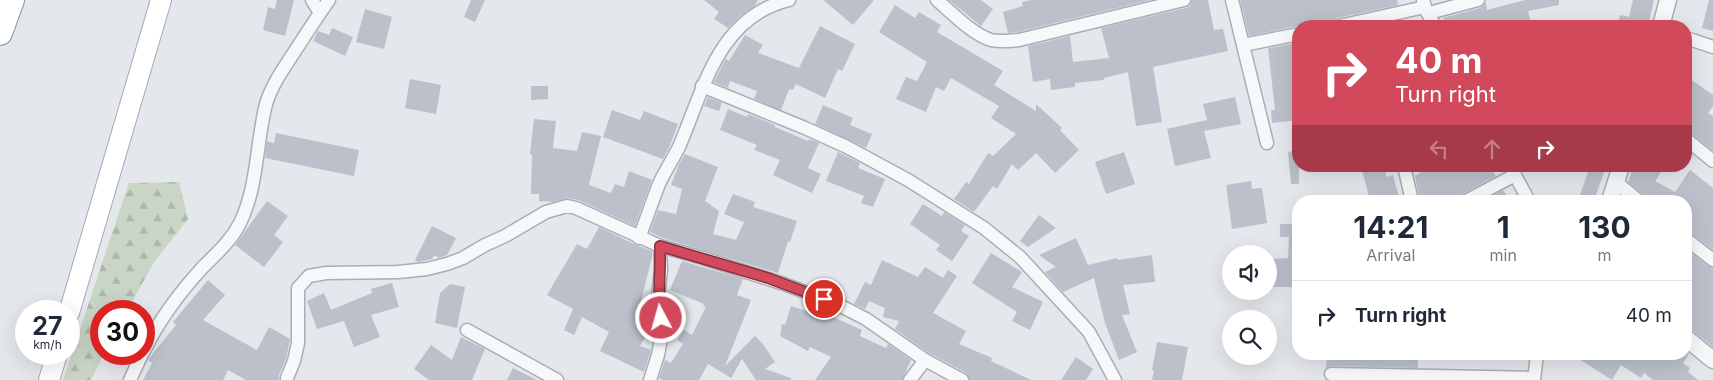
<!DOCTYPE html>
<style>
body{margin:0;font-family:Inter,sans-serif;background:#f6f6f7;color:#1f2937;height:100vh;display:flex;flex-direction:column;font-size:19px;white-space:nowrap}
*{box-sizing:border-box;margin:0}
p{font-size:16px;color:#747a83}
.icon{flex:none;width:28px;height:28px;fill:none;stroke:currentColor;stroke-width:2;stroke-linecap:round;stroke-linejoin:round}
.map{position:relative;flex:1;overflow:hidden}
.side{position:absolute;left:1292px;top:195px;width:400px;height:165px;display:flex;flex-direction:column;background:#fff;border-radius:20px;box-shadow:0 5px 20px #0002}
.side>*{flex:none}
.top-card{position:absolute;left:1292px;top:20px;width:400px;height:152px;border-radius:20px;box-shadow:0 5px 20px #0002;background:#d1495b;color:#fff;overflow:hidden}
.controls{position:absolute;left:1222px;top:245px;display:grid;gap:10px}
.controls a{display:grid;place-items:center;width:55px;height:55px;border-radius:50%;background:#fff;box-shadow:0 5px 20px #0002;font-size:25px}
.speed{position:absolute;left:15px;top:300px;display:flex;gap:10px;font-size:25px;font-weight:700;text-align:center}
.speed>*{display:grid;place-content:center;width:65px;height:65px;border-radius:50%;background:#fff;box-shadow:0 5px 20px #0002;line-height:1}
.speed small{font-size:12px;font-weight:400}
.speed .limit{border:8px solid #d22;background:#fff;color:#111}
.pin{position:absolute;display:grid;place-items:center;width:42px;height:42px;color:#fff;margin:-21px;border:2px solid #fff;border-radius:50%;box-shadow:0 1px 5px #0007}
.me{position:absolute;width:55px;margin:-28px;rotate:354deg;stroke-linejoin:round;filter:drop-shadow(0 0 4px #0008)}
.turn{display:flex;align-items:center;gap:18px;height:105px;padding:0 20px;font-size:22px}
.turn .icon{width:65px;height:65px;stroke-width:2.5}
.turn b{display:block;font-size:35px;line-height:42px}
.lanes{display:flex;align-items:center;height:48px;padding:0 20px;background:#0003;justify-content:center;gap:25px;direction:ltr}
.lanes .off{opacity:.35}
.eta{display:flex;justify-content:space-evenly;align-items:center;height:85px;text-align:center}
.eta b{font-size:30px;font-weight:700;line-height:35px}
ul{padding:0;list-style:none}
li{display:flex;align-items:center;gap:15px;height:70px;padding:0 20px;border-top:1px solid #e0e1e3}
li div{flex:1}
li b{display:block;font-size:19px}
li em{font-style:normal}
.map>svg:first-child{display:block}
.forest{fill:url(#forest-firs)}
.building{fill:#bbc0ca}
.lines{fill:none;stroke-linecap:round;stroke-linejoin:round}
.minor-casing{stroke:#a9aeb7;stroke-width:15}
.tertiary-casing{stroke:#a9aeb7;stroke-width:19}
.primary-casing{stroke:#a3abb8;stroke-width:22}
.motorway-casing{stroke:#8b94a3;stroke-width:26}
.minor{stroke:#f7f8fa;stroke-width:12}
.tertiary{stroke:#f7f8fa;stroke-width:16}
.primary{stroke:#fff;stroke-width:20}
.motorway{stroke:#fff;stroke-width:24}
.route-casing{stroke:#882f3b;stroke-width:12}
.route{stroke:#d1495b;stroke-width:9}
</style>
<div class="map">
<svg width="1713" height="380" viewBox="0 0 1713 380">
<defs>
<pattern id="forest-firs" width="22" height="20" patternUnits="userSpaceOnUse" patternTransform="scale(1.25)"><rect width="22" height="20" fill="#c9d6c5"/><path d="M5 1l3.5 6h-7zM16 11l3.5 6h-7z" fill="#adb8ab"/></pattern>
</defs>
<rect width="100%" height="100%" fill="#e4e7ec"/>
<path class="forest" d="M 179,182 L 188,219 L 154,262 L 127,311 L 101,311 L 101,354 L 104,354 L 91,380 L 63,380 L 129,183 Z"/>
<g class="building">
<path d="M 277,0 L 294,0 L 285,36 L 263,30 L 268,7 L 275,9 Z"/>
<path d="M 471,0 L 485,0 L 475,22 L 464,17 Z"/>
<path d="M 704,0 L 758,0 L 754,7 L 740,16 L 728,28 L 714,19 L 719,12 Z"/>
<path d="M 823,0 L 874,0 L 853,25 Z"/>
<path d="M 949,0 L 981,0 L 993,9 L 981,26 Z"/>
<path d="M 1031,0 L 1150,0 L 1018,32 L 1008,33 L 1003,12 L 1023,6 L 1022,2 Z"/>
<path d="M 1192,0 L 1208,0 L 1214,30 L 1223,29 L 1228,51 L 1153,67 L 1162,122 L 1136,126 L 1128,72 L 1104,78 L 1104,80 L 1075,83 L 1075,87 L 1051,90 L 1050,79 L 1033,82 L 1028,46 L 1070,36 L 1073,62 L 1109,58 L 1101,28 L 1186,8 L 1190,6 Z"/>
<path d="M 1240,0 L 1397,0 L 1398,5 L 1337,18 L 1331,24 L 1324,26 L 1297,26 L 1249,36 Z"/>
<path d="M 1525,0 L 1559,0 L 1559,5 L 1528,11 L 1531,23 L 1519,26 L 1448,26 L 1443,18 L 1480,8 L 1486,2 L 1487,10 Z"/>
<path d="M 1633,0 L 1654,0 L 1648,26 L 1617,26 L 1620,15 L 1629,17 Z"/>
<path d="M 1709,0 L 1713,0 L 1713,31 L 1702,28 Z"/>
<path d="M 895,5 L 915,18 L 919,12 L 941,25 L 937,32 L 1003,71 L 994,85 L 1036,111 L 1036,104 L 1062,128 L 1060,130 L 1079,150 L 1055,173 L 1036,153 L 1018,170 L 1012,164 L 997,189 L 993,186 L 974,212 L 954,199 L 966,182 L 969,184 L 988,153 L 993,156 L 1016,134 L 991,118 L 999,106 L 951,78 L 944,91 L 936,87 L 926,112 L 896,99 L 906,77 L 917,81 L 927,62 L 879,32 Z"/>
<path d="M 365,9 L 392,17 L 384,49 L 356,42 Z"/>
<path d="M 820,26 L 855,44 L 842,71 L 838,69 L 825,98 L 796,84 L 793,90 L 789,89 L 781,110 L 754,99 L 757,91 L 730,81 L 728,88 L 714,82 L 724,62 L 726,59 L 729,61 L 745,35 L 763,45 L 758,53 L 799,68 Z"/>
<path d="M 332,28 L 353,37 L 345,56 L 313,41 L 318,31 L 329,35 Z"/>
<path d="M 1297,43 L 1299,60 L 1299,120 L 1272,123 L 1271,110 L 1275,110 L 1268,48 Z"/>
<path d="M 1686,76 L 1713,95 L 1713,106 L 1708,113 L 1713,116 L 1713,151 L 1691,133 L 1686,131 Z"/>
<path d="M 410,79 L 441,85 L 436,114 L 405,108 Z"/>
<path d="M 531,86 L 548,86 L 548,99 L 531,100 Z"/>
<path d="M 708,97 L 722,103 L 719,111 L 704,106 Z"/>
<path d="M 1235,97 L 1241,124 L 1204,131 L 1211,158 L 1175,166 L 1167,129 L 1207,120 L 1203,104 Z"/>
<path d="M 823,105 L 853,118 L 850,125 L 872,134 L 866,148 L 815,124 Z"/>
<path d="M 728,109 L 747,117 L 748,114 L 775,125 L 775,127 L 808,141 L 809,139 L 819,143 L 808,168 L 821,174 L 812,193 L 773,175 L 780,160 L 754,150 L 757,145 L 720,130 Z"/>
<path d="M 612,110 L 640,120 L 644,111 L 678,124 L 669,148 L 663,159 L 603,137 Z"/>
<path d="M 534,119 L 556,121 L 553,148 L 577,151 L 582,132 L 601,136 L 589,185 L 611,193 L 615,184 L 624,187 L 629,171 L 652,180 L 635,226 L 578,200 L 568,198 L 553,202 L 539,201 L 539,194 L 531,194 L 532,155 L 530,154 Z"/>
<path d="M 276,133 L 359,150 L 354,176 L 265,158 L 267,141 L 274,143 Z"/>
<path d="M 1299,150 L 1299,184 L 1291,184 L 1288,152 Z"/>
<path d="M 838,152 L 860,163 L 858,168 L 885,179 L 873,207 L 861,203 L 864,196 L 826,181 Z"/>
<path d="M 1124,152 L 1135,184 L 1106,194 L 1095,162 Z"/>
<path d="M 685,154 L 718,167 L 705,201 L 719,211 L 713,234 L 736,240 L 744,222 L 724,214 L 733,194 L 755,202 L 753,207 L 797,221 L 790,242 L 788,241 L 778,273 L 663,238 L 650,232 L 658,210 L 676,214 L 682,189 L 671,185 L 679,164 Z"/>
<path d="M 1361,166 L 1385,166 L 1386,177 L 1393,175 L 1400,201 L 1370,201 Z"/>
<path d="M 1432,166 L 1483,166 L 1486,172 L 1491,169 L 1496,176 L 1462,194 L 1458,201 L 1420,201 L 1415,176 Z"/>
<path d="M 1590,166 L 1606,166 L 1594,201 L 1578,201 Z"/>
<path d="M 1634,166 L 1665,166 L 1655,181 L 1675,192 L 1690,170 L 1713,188 L 1713,250 L 1691,233 L 1686,231 L 1686,201 L 1647,201 L 1644,195 L 1628,182 Z"/>
<path d="M 1251,181 L 1252,189 L 1262,188 L 1267,223 L 1232,229 L 1226,185 Z"/>
<path d="M 1503,190 L 1510,201 L 1483,201 Z"/>
<path d="M 267,201 L 288,216 L 274,235 L 283,242 L 264,267 L 235,245 Z"/>
<path d="M 923,204 L 942,216 L 944,212 L 965,225 L 961,231 L 969,236 L 952,261 L 936,250 L 940,245 L 910,224 Z"/>
<path d="M 1039,215 L 1056,228 L 1028,247 L 1020,241 Z"/>
<path d="M 1280,224 L 1298,224 L 1299,287 L 1269,287 L 1269,259 L 1288,258 L 1289,237 L 1280,237 Z"/>
<path d="M 432,226 L 456,238 L 447,255 L 439,258 L 434,255 L 432,259 L 418,262 L 415,260 Z"/>
<path d="M 599,227 L 636,245 L 652,251 L 652,257 L 641,301 L 652,307 L 654,321 L 640,346 L 651,350 L 644,372 L 600,351 L 609,332 L 582,317 L 574,335 L 564,330 L 573,309 L 547,295 L 577,244 L 587,249 Z"/>
<path d="M 1076,238 L 1088,265 L 1117,258 L 1117,260 L 1152,255 L 1155,282 L 1123,285 L 1130,314 L 1122,315 L 1137,352 L 1119,360 L 1105,323 L 1094,278 L 1063,292 L 1045,272 L 1056,267 L 1039,255 Z"/>
<path d="M 1686,249 L 1708,266 L 1713,268 L 1713,347 L 1692,330 L 1686,328 Z"/>
<path d="M 991,253 L 1022,272 L 1012,287 L 1043,302 L 1030,330 L 1012,321 L 1017,312 L 972,283 Z"/>
<path d="M 882,260 L 918,277 L 925,267 L 943,278 L 948,270 L 957,276 L 933,313 L 966,331 L 959,344 L 992,358 L 991,361 L 1031,380 L 970,380 L 966,373 L 929,353 L 895,329 L 899,321 L 883,317 L 885,308 L 869,301 L 865,309 L 854,304 L 865,282 L 871,285 Z"/>
<path d="M 682,261 L 743,279 L 737,295 L 751,300 L 725,366 L 755,336 L 763,344 L 775,362 L 765,369 L 791,378 L 791,380 L 756,380 L 742,359 L 731,378 L 708,364 L 699,380 L 663,380 L 659,378 L 665,360 L 671,363 L 683,344 L 677,340 L 684,330 L 692,335 L 706,307 L 703,306 L 704,304 L 670,290 Z"/>
<path d="M 208,280 L 225,295 L 203,320 L 257,350 L 269,327 L 290,339 L 286,359 L 279,375 L 279,380 L 246,380 L 228,370 L 223,380 L 143,380 L 152,363 L 148,360 L 150,357 L 176,325 L 173,322 Z"/>
<path d="M 392,283 L 399,307 L 371,315 L 380,337 L 354,347 L 344,321 L 317,329 L 307,301 L 324,293 L 331,310 L 372,293 L 371,289 Z"/>
<path d="M 450,284 L 465,287 L 457,328 L 435,323 L 440,293 Z"/>
<path d="M 791,306 L 806,311 L 809,306 L 831,317 L 831,316 L 862,330 L 860,336 L 886,348 L 888,344 L 911,360 L 902,380 L 815,380 L 831,357 L 810,347 L 808,351 L 780,336 L 782,324 L 785,325 Z"/>
<path d="M 461,337 L 485,349 L 472,380 L 429,380 L 414,369 L 431,345 L 452,360 Z"/>
<path d="M 1157,342 L 1188,347 L 1182,380 L 1152,380 L 1154,370 L 1152,370 Z"/>
<path d="M 1686,351 L 1689,354 L 1683,363 L 1690,368 L 1688,372 L 1698,380 L 1653,380 L 1644,373 L 1641,378 L 1621,365 L 1612,380 L 1571,354 L 1686,354 Z"/>
<path d="M 1327,354 L 1418,354 L 1418,368 L 1331,366 L 1326,368 Z"/>
<path d="M 1076,357 L 1093,369 L 1086,380 L 1061,380 Z"/>
<path d="M 513,368 L 537,380 L 507,380 Z"/>
</g>
<g class="lines">
<g class="minor-casing">
<g id="minor">
<path d="M 312,0 L 317,8 L 321,11"/>
<path d="M 937,0 C 951,12 973,35 991,40 C 1000,42 1010,41 1019,40 L 1184,0"/>
<path d="M 1232,0 L 1267,143"/>
<path d="M 1424,7 L 1435,26"/>
<path d="M 1429,13 L 1478,0"/>
<path d="M 1339,26 L 1425,7 L 1423,0"/>
<path d="M 1686,38 L 1713,47"/>
<path d="M 1243,45 L 1299,34"/>
<path d="M 702,86 L 805,128 L 847,147 L 908,180 L 984,228 L 1020,257 L 1089,332 L 1115,380"/>
<path d="M 1686,139 L 1713,161"/>
<path d="M 1404,166 L 1412,201"/>
<path d="M 1510,166 L 1529,201"/>
<path d="M 1616,182 L 1639,201"/>
<path d="M 1466,201 L 1515,175"/>
<path d="M 639,238 C 646,220 652,202 659,184 C 665,171 673,159 679,147 C 704,89 718,17 789,0"/>
<path d="M 1686,239 L 1713,260"/>
<path d="M 467,330 L 557,380"/>
<path d="M 144,351 C 159,320 180,292 203,267 C 217,253 231,241 240,223 C 258,186 256,144 266,104 C 272,84 284,68 295,51 C 306,34 317,17 329,0"/>
<path d="M 1331,374 L 1534,378"/>
<path d="M 287,378 L 294,361 L 298,343 L 298,288 L 309,276 L 326,273 L 398,272 L 427,269 L 447,264 L 463,258 L 485,245 L 505,236 L 546,212 L 567,206 L 576,208 L 660,246 L 703,258 L 784,284 L 837,304 L 866,319 L 925,360"/>
<path d="M 130,380 L 142,354"/>
<path d="M 650,380 L 658,355 L 663,328 L 658,296 L 661,270 L 660,246"/>
<path d="M 910,380 L 925,360 L 962,380"/>
<path d="M 1534,380 L 1537,354"/>
</g>
</g>
<g class="tertiary-casing">
<g id="tertiary">
<path d="M 1661,26 L 1668,0"/>
<path d="M 1610,201 L 1621,166"/>
<path d="M 1686,338 L 1713,360"/>
</g>
</g>
<g class="primary-casing">
<g id="primary">
<path d="M 69,313 L 161,0"/>
<path d="M 49,380 L 57,354"/>
</g>
</g>
<g class="motorway-casing">
<path id="motorway" d="M 0,33 L 12,0"/>
</g>
<use href="#minor" class="minor"/>
<use href="#tertiary" class="tertiary"/>
<use href="#primary" class="primary"/>
<use href="#motorway" class="motorway"/>
</g>
<g class="lines">
<g class="route-casing">
<path id="route" d="M 661,318 C 657,294 661,270 660,246 L 768,278 L 824,299"/>
</g>
<use href="#route" class="route"/>
</g>
</svg>
<div class="controls">
<a><svg class="icon" aria-label="sound" viewBox="0 0 24 24"><path d="M4 9h4l5-4v14l-5-4H4zM17 9q2 3 0 6"/></svg></a>
<a><svg class="icon" aria-label="search" viewBox="0 0 24 24"><circle cx="10" cy="10" r="6"/><path d="M15 15l6 6"/></svg></a>
</div>
<div class="speed"><div>27<small>km/h</small></div><div class="limit">30</div></div>
<div class="pin" style="left:824px;top:299px;background:#d93025"><svg class="icon" aria-label="arrive" viewBox="0 0 24 24"><path d="M6 21V4h12l-3 4 3 4H6"/></svg></div>
<svg class="me" style="left:661px;top:318px" viewBox="-20 -20 40 40"><circle r="17" fill="#d1495b" stroke="#fff" stroke-width="3"/><path d="M0-11L8 9 0 5-8 9z" fill="#fff"/></svg>
<div class="top-card">
<div class="turn"><svg class="icon" aria-label="right" viewBox="0 0 24 24"><path d="M7 20v-9h11M14 6l5 5-5 5"/></svg><div><b>40 m</b>Turn right</div></div>
<div class="lanes"><svg class="icon off" aria-label="left" viewBox="0 0 24 24"><path d="M17 20v-9H6M10 6l-5 5 5 5"/></svg><svg class="icon off" aria-label="ahead" viewBox="0 0 24 24"><path d="M12 20V5M6 11l6-6 6 6"/></svg><svg class="icon" aria-label="right" viewBox="0 0 24 24"><path d="M7 20v-9h11M14 6l5 5-5 5"/></svg></div>
</div>
<section class="side">
<div class="eta">
<div><b>14:21</b><p>Arrival</p></div>
<div><b>1</b><p>min</p></div>
<div><b>130</b><p>m</p></div>
</div>
<ul>
<li><svg class="icon" aria-label="right" viewBox="0 0 24 24"><path d="M7 20v-9h11M14 6l5 5-5 5"/></svg><div><b>Turn right</b></div><em>40 m</em></li>
</ul>
</section>
</div>
